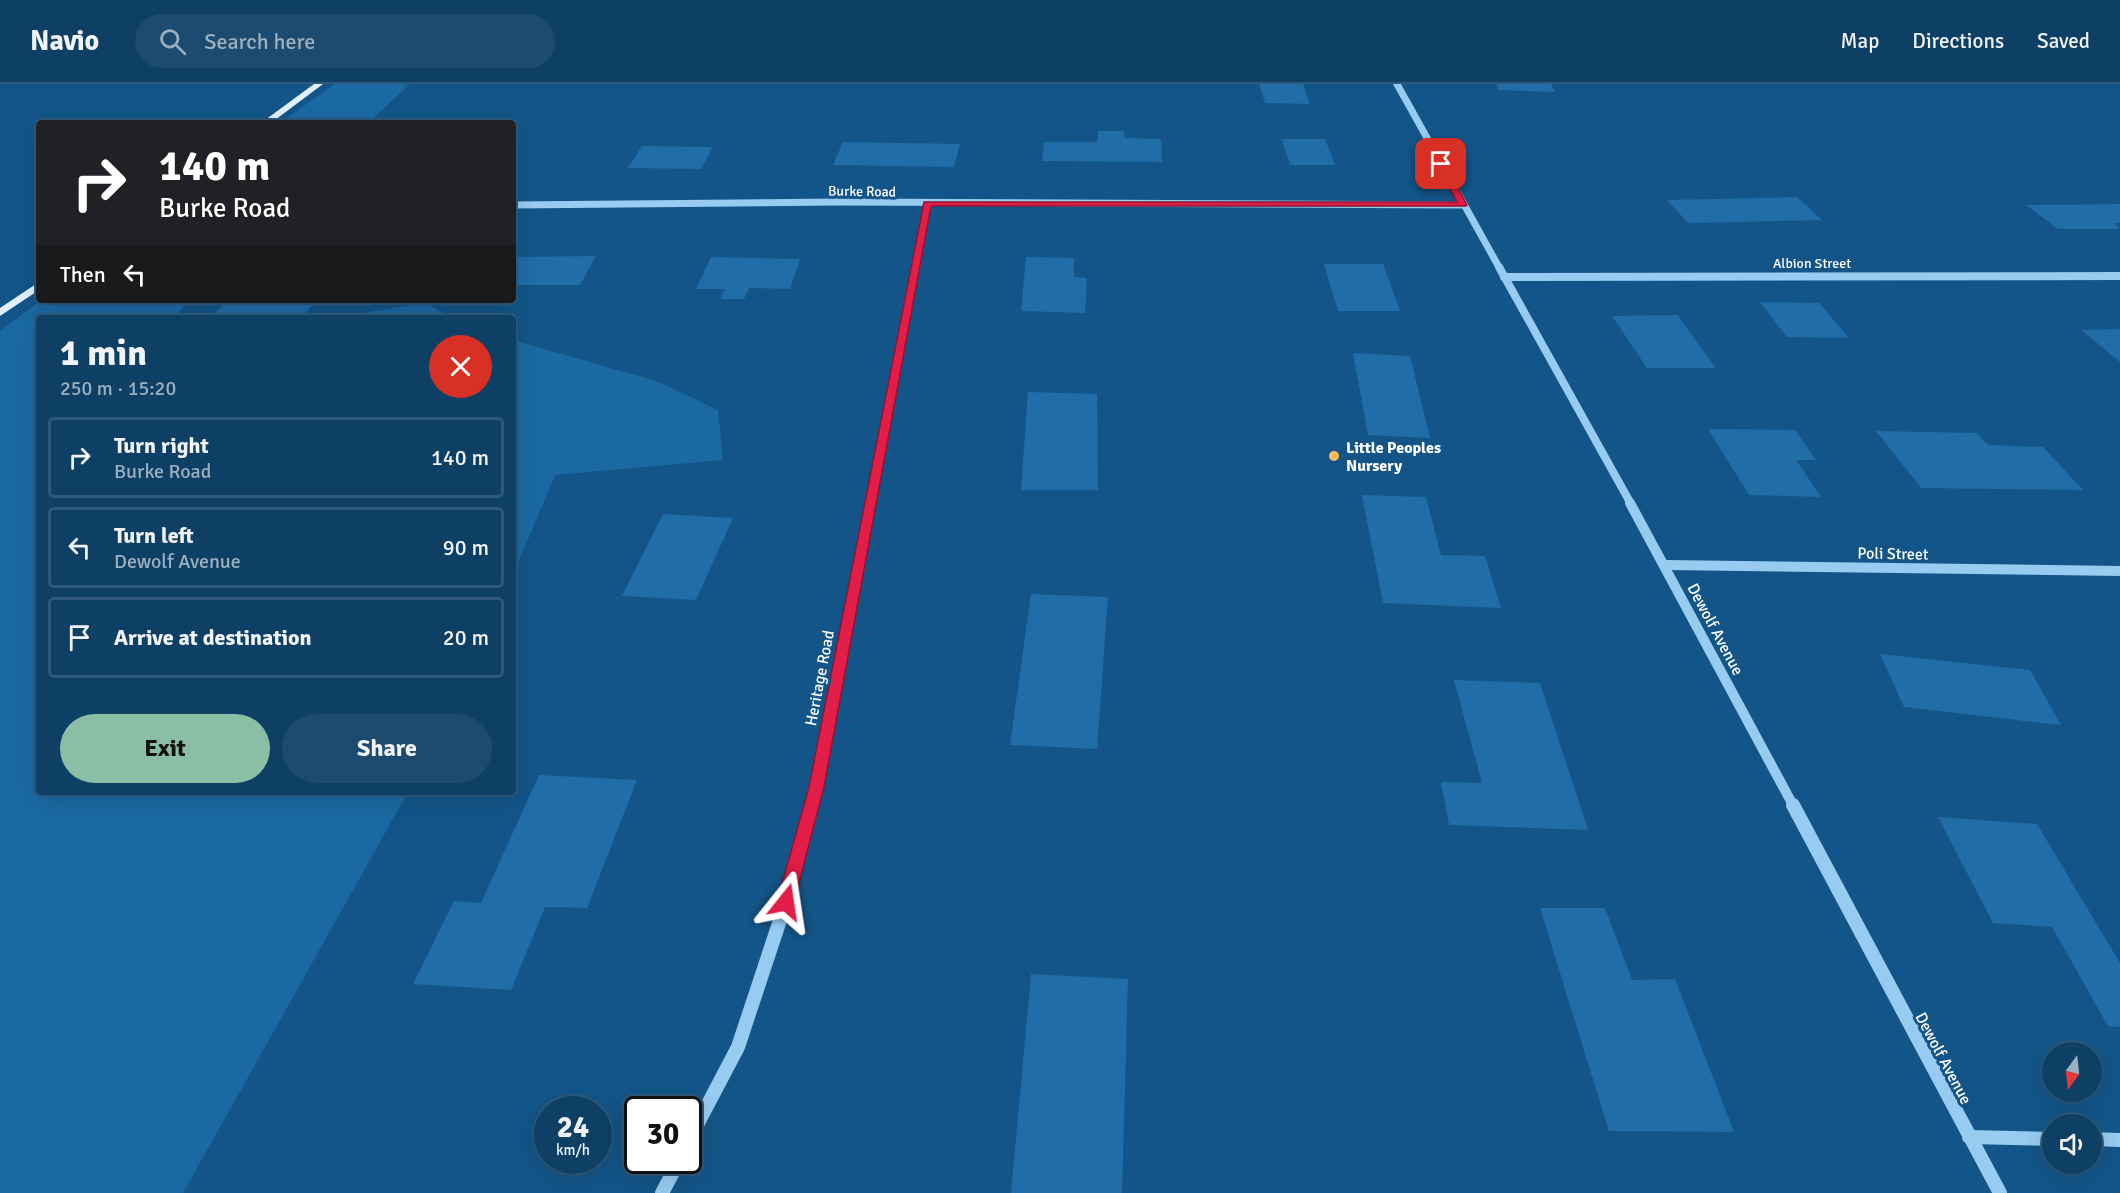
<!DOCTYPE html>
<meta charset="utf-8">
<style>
body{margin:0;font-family:Signika,sans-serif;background:#1c4b6f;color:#f1f3f6;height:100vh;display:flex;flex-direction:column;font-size:22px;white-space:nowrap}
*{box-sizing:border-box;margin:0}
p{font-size:20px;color:#9bafbf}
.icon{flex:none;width:33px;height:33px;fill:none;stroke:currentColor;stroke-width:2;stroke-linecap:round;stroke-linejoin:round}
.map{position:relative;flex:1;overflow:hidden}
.drawer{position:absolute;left:36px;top:231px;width:480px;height:480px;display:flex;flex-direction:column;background:#0e4066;border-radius:6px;box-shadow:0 6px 24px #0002,0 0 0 2px #2e597a}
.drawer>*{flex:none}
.guide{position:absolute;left:36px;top:36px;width:480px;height:183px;border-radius:6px;box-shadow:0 6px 24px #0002,0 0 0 2px #2e597a;background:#202124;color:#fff;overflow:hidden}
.needle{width:39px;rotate:195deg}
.tools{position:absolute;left:2042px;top:958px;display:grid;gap:12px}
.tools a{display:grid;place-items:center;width:60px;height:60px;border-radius:50%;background:#0e4066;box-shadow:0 6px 24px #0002,0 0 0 2px #2e597a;font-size:30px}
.speed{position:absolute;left:534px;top:1012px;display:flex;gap:12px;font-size:30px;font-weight:700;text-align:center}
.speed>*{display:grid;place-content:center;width:78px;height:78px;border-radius:50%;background:#0e4066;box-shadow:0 6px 24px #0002,0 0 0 2px #2e597a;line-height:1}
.speed small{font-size:15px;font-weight:400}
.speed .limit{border:3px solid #111;border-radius:9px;background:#fff;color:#111}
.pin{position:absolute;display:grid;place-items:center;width:51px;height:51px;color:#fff;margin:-26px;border-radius:12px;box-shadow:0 3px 9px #0006}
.me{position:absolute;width:66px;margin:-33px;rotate:15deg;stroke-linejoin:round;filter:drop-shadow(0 0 4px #0008)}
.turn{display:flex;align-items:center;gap:21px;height:126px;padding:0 24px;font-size:27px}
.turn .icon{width:78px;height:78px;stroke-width:2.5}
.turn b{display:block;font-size:42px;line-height:51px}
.then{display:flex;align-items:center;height:57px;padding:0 24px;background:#0003;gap:12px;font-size:22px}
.round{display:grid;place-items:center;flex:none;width:63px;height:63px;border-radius:32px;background:#1c4b6f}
.summary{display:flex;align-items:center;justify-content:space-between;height:102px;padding:0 24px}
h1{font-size:36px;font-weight:700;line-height:45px}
.primary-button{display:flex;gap:12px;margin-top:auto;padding:12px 24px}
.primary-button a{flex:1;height:69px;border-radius:36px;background:#8abfa5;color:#111;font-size:24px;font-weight:700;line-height:69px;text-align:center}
.primary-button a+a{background:#1c4b6f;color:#f1f3f6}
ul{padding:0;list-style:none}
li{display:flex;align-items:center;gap:18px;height:81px;margin:0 12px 9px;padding:0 12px;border:3px solid #2e597a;border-radius:6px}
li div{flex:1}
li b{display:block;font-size:22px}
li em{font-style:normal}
header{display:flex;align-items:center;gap:36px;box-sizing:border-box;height:84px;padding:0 30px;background:#0e4066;border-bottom:2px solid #2e597a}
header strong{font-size:28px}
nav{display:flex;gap:33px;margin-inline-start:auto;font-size:21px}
.search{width:420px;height:54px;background:#1c4b6f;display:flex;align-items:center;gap:15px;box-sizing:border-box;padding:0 21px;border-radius:33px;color:#9bafbf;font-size:22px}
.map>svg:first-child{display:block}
.green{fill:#1b69a3}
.building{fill:#206da8}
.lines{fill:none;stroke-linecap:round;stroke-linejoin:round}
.minor-far3{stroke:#98cbf0;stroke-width:7}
.minor-far2{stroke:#98cbf0;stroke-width:8}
.minor-far1{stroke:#98cbf0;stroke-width:10}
.minor{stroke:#98cbf0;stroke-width:14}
.major{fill:#e1f0ff;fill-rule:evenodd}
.route{fill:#e11d48;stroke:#92132f;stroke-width:1.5}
.poi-dot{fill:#ffba57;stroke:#135588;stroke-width:2}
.labels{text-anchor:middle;stroke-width:6;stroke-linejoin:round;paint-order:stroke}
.far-street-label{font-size:14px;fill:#fff;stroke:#135588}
.poi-label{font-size:16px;font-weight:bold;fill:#fff;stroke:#135588;text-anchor:start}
.street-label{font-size:16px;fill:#fff;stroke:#135588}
</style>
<header>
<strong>Navio</strong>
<div class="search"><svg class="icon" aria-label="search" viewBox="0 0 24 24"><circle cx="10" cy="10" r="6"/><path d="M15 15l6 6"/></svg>Search here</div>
<nav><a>Map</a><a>Directions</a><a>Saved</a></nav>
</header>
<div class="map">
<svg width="2120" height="1109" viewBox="0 0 2120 1109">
<rect width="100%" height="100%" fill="#135588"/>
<g class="green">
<path d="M 335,0 L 410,0 L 368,39 L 279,39 Z"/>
<path d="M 41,216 L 187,216 L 175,234 L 39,234 L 39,708 L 408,708 L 183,1109 L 0,1109 L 0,247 Z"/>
<path d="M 426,219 L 452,234 L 361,234 L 368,228 Z"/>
<path d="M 513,256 L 659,298 L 718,326 L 723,376 L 555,391 L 513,491 Z"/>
</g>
<g class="building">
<path d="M 1259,0 L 1303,0 L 1310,20 L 1265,19 Z"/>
<path d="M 1496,0 L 1551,0 L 1555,8 L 1499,6 Z"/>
<path d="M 1098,47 L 1124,47 L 1125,54 L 1161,55 L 1162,78 L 1042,77 L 1044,58 L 1097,58 Z"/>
<path d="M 1282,55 L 1325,55 L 1335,81 L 1290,81 Z"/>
<path d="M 843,58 L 960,60 L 954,83 L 833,81 Z"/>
<path d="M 642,62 L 713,63 L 701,85 L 628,84 Z"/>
<path d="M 1797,113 L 1822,136 L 1688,139 L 1667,116 Z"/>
<path d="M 2120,120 L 2120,139 L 2114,139 L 2120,145 L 2058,145 L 2026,121 Z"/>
<path d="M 596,172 L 580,201 L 513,201 L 513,173 Z"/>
<path d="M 711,173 L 800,175 L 790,205 L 749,204 L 744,215 L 720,215 L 725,205 L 696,205 Z"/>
<path d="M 1026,173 L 1074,174 L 1074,193 L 1087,194 L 1085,229 L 1021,227 Z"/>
<path d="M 1324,180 L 1383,180 L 1400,227 L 1338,227 Z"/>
<path d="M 228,216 L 317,216 L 301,234 L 210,234 Z"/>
<path d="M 1760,218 L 1819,219 L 1849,254 L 1787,253 Z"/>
<path d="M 1677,231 L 1716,284 L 1647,284 L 1612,232 Z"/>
<path d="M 2120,245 L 2120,278 L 2081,246 Z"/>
<path d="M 1353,269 L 1410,272 L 1430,354 L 1368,351 Z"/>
<path d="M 1028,308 L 1097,310 L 1098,406 L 1021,406 Z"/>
<path d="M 1708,345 L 1795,346 L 1816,376 L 1796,376 L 1821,413 L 1749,411 Z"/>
<path d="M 1876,347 L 1977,349 L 1988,361 L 2043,363 L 2083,406 L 1921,404 Z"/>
<path d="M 1362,411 L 1426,413 L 1441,471 L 1485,472 L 1501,524 L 1383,519 Z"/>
<path d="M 663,430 L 733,434 L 696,516 L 622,512 Z"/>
<path d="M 1031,510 L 1108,513 L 1097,665 L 1010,661 Z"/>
<path d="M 1880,570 L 2030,586 L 2061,641 L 1904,623 Z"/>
<path d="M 1454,596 L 1540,599 L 1588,746 L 1449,741 L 1441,698 L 1482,699 Z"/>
<path d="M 539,691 L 637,696 L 587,824 L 545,823 L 511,906 L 413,900 L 454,817 L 481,819 Z"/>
<path d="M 1938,733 L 2037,740 L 2120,879 L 2120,943 L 2108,942 L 2052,843 L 1993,839 Z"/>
<path d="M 1540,824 L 1605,824 L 1632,896 L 1675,895 L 1734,1048 L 1609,1047 Z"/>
<path d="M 1031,890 L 1128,895 L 1122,1109 L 1011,1109 Z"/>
</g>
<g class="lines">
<g class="minor-far3">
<path d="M 1397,0 L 1500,185"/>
<path d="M 513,121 L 839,118 L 1463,121"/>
<path d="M 916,185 L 928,120"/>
</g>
<g class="minor-far2">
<path d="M 1499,183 L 1631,420"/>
<path d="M 1504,193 L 2120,192"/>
<path d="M 871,420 L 916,183"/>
</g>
<g class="minor-far1">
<path d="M 1630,419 L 1794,723"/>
<path d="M 1665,481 L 2120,487"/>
<path d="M 812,723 L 871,419"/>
</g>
<g class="minor">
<path d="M 1793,721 L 2000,1109"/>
<path d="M 1969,1053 L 2052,1055"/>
<path d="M 2091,1055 L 2120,1056"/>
<path d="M 688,1058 L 738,963 L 786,818 L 812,721"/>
<path d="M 662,1109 L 679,1077"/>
</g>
<g class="major">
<path d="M 314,0 L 323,0 L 271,39 L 261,39 Z"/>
<path d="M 39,198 L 39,206 L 0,232 L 0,224 Z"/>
</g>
</g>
<path class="route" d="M 1438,79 L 1445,80 L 1467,121 L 1466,122 L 931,122 L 824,703 L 794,818 L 792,823 L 786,825 L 780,823 L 777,818 L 809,703 L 924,118 L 1457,118 L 1437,80 Z"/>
<circle class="poi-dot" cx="1334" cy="372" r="6"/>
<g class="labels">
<g class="far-street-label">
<text transform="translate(862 107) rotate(1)" y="5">Burke Road</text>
<text x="1812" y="184">Albion Street</text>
</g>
<g class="poi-label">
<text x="1346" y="369">Little Peoples<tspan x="1346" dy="18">Nursery</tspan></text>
</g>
<g class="street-label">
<text transform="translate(1893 469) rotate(1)" y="6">Poli Street</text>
<text transform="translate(1716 545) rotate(62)" y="6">Dewolf Avenue</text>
<text transform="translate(819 594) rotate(-79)" y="6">Heritage Road</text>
<text transform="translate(1944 974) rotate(62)" y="6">Dewolf Avenue</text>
</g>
</g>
</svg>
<div class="tools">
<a><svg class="needle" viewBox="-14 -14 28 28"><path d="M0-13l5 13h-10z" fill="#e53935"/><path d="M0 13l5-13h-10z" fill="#9bafbf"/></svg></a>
<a><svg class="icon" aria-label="sound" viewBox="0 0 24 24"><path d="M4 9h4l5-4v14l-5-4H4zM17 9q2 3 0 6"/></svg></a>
</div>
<div class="speed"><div>24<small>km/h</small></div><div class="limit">30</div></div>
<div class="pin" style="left:1441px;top:80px;background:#d93025"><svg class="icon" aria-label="arrive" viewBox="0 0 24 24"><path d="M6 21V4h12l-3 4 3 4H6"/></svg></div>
<svg class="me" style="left:786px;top:818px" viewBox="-20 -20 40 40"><path d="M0-17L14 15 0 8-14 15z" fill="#e11d48" stroke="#fff" stroke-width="4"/></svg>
<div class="guide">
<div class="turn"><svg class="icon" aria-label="right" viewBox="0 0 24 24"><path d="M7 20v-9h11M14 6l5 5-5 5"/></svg><div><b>140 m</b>Burke Road</div></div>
<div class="then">Then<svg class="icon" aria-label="left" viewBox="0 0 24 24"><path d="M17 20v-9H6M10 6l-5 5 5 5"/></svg></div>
</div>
<section class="drawer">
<div class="summary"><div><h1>1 min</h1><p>250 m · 15:20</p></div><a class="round" style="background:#d93025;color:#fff"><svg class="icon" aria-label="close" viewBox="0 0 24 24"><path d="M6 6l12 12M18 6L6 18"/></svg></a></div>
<ul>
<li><svg class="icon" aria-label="right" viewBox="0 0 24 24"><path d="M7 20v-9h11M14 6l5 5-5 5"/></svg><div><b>Turn right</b><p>Burke Road</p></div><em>140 m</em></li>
<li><svg class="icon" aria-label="left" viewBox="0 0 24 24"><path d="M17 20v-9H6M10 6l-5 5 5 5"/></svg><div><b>Turn left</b><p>Dewolf Avenue</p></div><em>90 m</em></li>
<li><svg class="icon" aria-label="arrive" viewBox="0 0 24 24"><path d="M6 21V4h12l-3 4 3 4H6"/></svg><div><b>Arrive at destination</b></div><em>20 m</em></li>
</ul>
<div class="primary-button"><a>Exit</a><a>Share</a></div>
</section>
</div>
